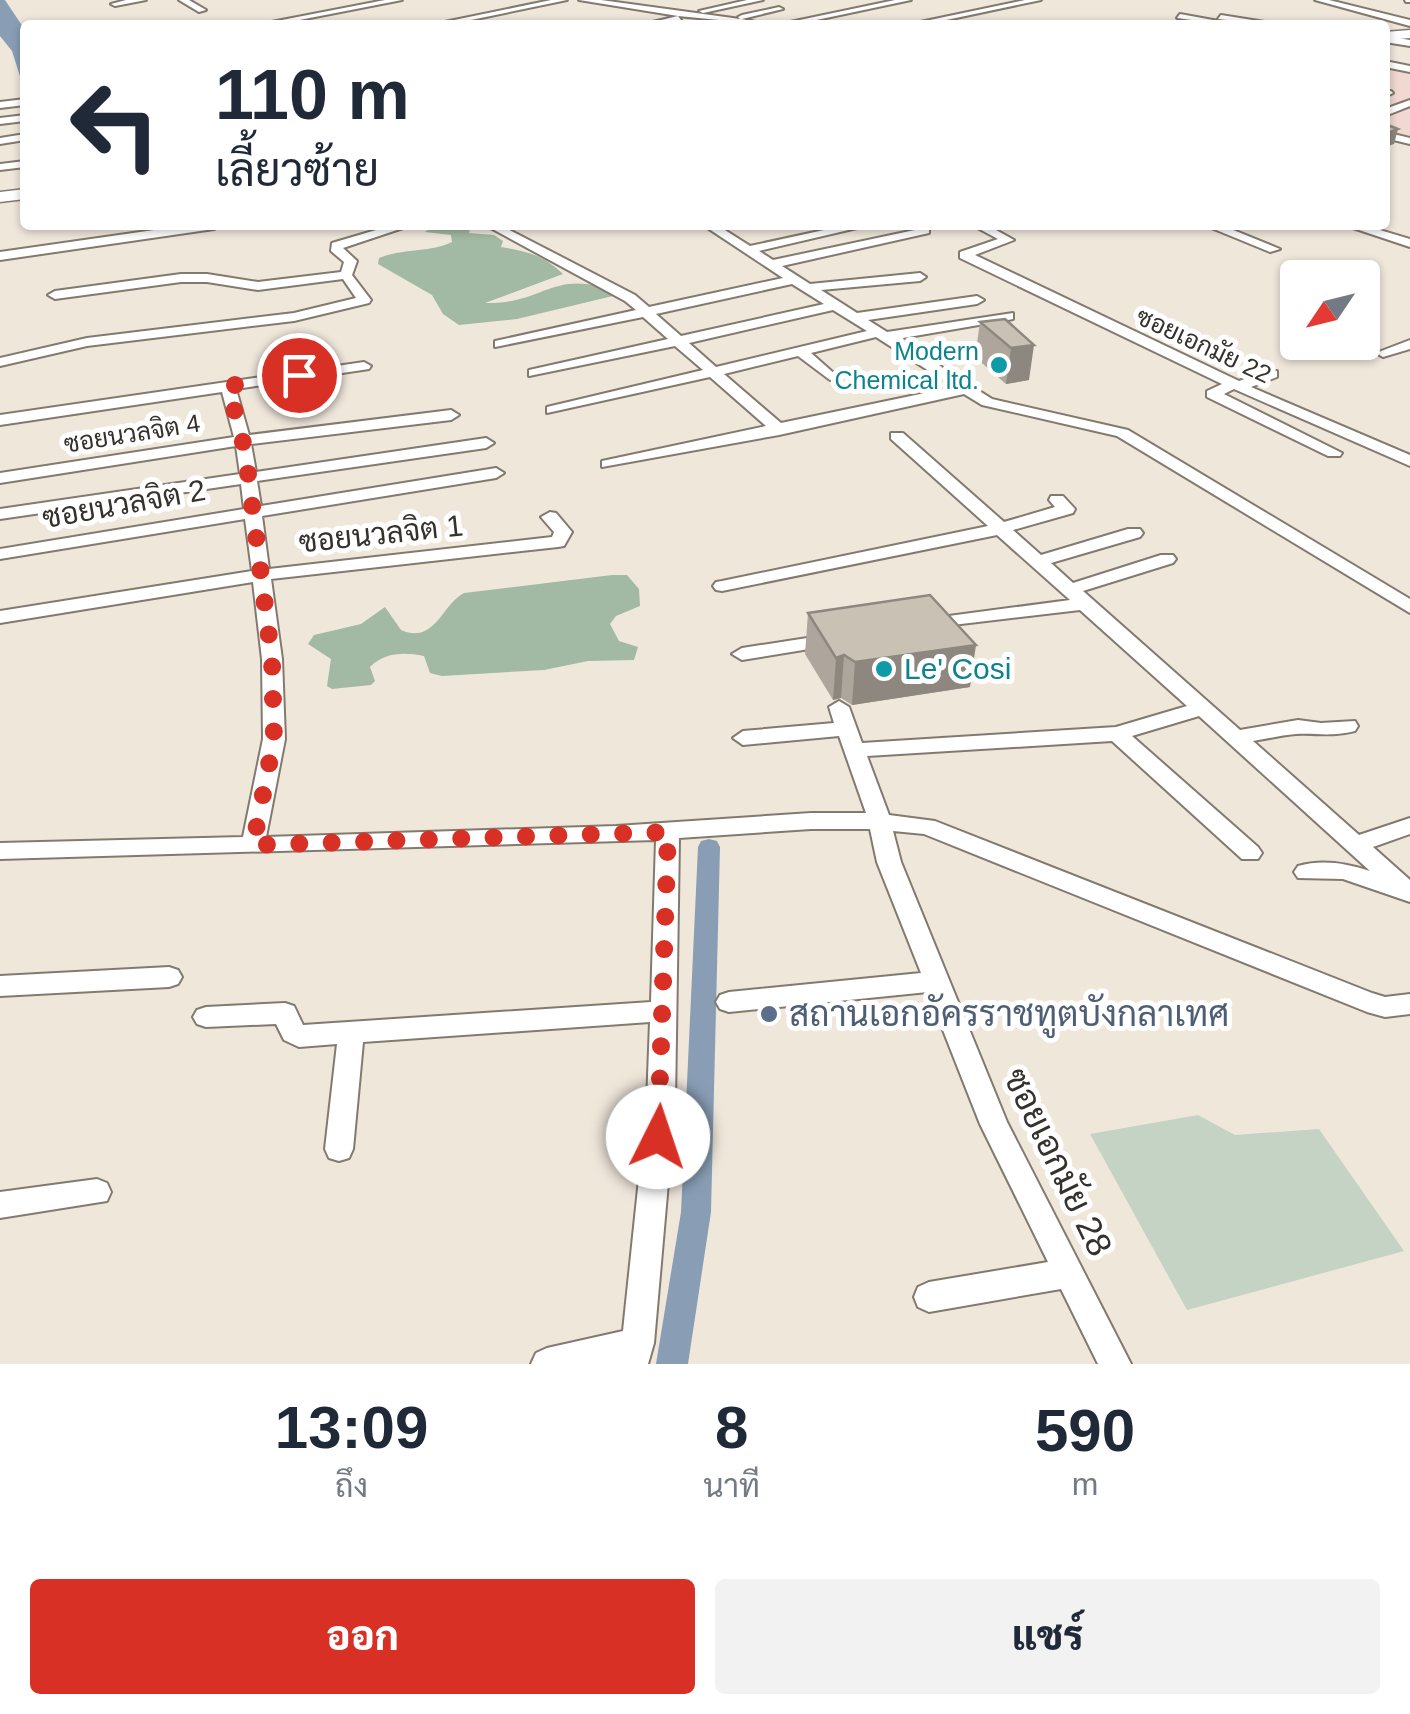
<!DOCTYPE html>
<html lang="th">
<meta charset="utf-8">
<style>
body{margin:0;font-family:Arial,Sarabun,sans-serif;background:#f2f2f3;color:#1f2937;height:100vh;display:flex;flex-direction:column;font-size:38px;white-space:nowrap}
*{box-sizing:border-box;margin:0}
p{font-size:32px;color:#747a83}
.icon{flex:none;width:55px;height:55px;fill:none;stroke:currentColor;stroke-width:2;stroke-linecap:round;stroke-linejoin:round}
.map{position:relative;height:1364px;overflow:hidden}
.side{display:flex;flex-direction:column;background:#fff;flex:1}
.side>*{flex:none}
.guide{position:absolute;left:20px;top:20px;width:1370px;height:210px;border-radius:10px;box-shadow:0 2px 8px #0004;background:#fff;color:#1f2937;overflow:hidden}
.needle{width:65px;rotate:235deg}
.fabs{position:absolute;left:1280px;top:260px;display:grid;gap:20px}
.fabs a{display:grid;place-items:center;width:100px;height:100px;border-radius:10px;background:#fff;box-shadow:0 2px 8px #0004;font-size:50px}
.pin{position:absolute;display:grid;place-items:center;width:85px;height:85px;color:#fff;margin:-42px;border:5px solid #fff;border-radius:50%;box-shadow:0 2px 10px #0007}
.me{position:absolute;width:110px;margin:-55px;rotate:4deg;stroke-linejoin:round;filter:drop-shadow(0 0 8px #0008)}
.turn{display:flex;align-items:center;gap:35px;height:210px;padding:0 30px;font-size:45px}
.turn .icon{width:130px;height:130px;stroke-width:2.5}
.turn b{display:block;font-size:70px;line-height:85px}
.eta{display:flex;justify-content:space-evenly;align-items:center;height:170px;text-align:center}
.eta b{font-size:60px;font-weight:800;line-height:70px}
.primary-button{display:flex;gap:20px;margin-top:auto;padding:20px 30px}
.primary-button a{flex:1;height:115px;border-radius:10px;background:#d93025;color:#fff;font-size:40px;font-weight:800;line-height:115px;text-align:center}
.primary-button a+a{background:#f2f2f3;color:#1f2937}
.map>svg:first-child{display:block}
.education{fill:#f1d8d0}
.green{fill:#c4d3c4}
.forest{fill:#a2b9a3}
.water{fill:#899eb5}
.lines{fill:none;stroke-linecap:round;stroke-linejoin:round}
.canal{fill:#899eb5;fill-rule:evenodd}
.minor-casing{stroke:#837a6f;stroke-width:4}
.major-casing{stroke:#837a6f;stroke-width:3}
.minor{fill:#fff;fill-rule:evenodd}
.major{fill:#fff;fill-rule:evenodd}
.wall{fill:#aea69c}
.shaded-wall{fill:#8d877f}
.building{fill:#cac1b5;stroke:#8d877f;stroke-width:2.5}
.route{stroke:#d93025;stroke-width:18;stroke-dasharray:0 32.4}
.culture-dot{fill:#0f9aa8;stroke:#fff;stroke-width:4}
.service-dot{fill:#5c6f8a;stroke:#fff;stroke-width:4}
.labels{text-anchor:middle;stroke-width:10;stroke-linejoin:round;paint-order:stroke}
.far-street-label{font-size:25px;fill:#35312d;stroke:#fff}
.far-culture-label{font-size:25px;fill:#0d838f;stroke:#fff;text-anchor:end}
.street-label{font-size:30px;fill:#35312d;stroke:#fff}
.culture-label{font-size:30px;fill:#0d838f;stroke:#fff;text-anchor:start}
.near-service-label{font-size:35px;fill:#4e5e75;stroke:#fff;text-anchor:start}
.near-street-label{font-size:35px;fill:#35312d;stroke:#fff}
</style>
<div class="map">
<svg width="1410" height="1364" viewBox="0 0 1410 1364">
<rect width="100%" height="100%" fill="#f0e7db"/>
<path class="education" d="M 1385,65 L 1410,70 L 1410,139 L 1385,133 Z"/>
<path class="green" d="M 1198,1115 L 1235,1135 L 1319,1129 L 1404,1251 L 1187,1310 L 1090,1134 Z"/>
<g class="forest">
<path d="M 435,225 L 471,225 L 469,233 L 494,235 L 503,241 L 501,247 C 527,251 543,255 563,274 L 485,303 C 545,305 554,265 621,294 L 517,319 L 459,325 L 443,314 L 432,295 L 378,264 L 379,258 C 403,248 429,253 452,242 L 451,235 L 425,232 Z"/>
<path d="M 612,575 L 627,575 L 639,589 L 640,606 L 616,616 L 610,624 L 619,641 L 638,647 L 634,660 L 588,661 L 544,670 L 442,676 L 430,673 L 424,656 C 404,652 385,652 370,667 L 375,681 L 371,685 L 332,689 L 327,686 L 331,659 L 308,644 L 314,635 L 361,624 L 385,607 L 401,630 C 435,645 442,604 464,593 Z"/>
</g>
<path class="water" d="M 0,0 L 5,0 L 25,30 L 25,92 L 12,51 L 0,36 Z"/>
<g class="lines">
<path class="canal" d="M 709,839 L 717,841 L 720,847 L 711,1212 L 688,1364 L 656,1364 L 681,1212 L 698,847 L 701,841 Z"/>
<g class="minor-casing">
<g id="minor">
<path d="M 126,0 L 146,0 L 115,6 L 111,4 Z"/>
<path d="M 179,0 L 189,0 L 206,10 L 199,12 Z"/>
<path d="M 385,0 L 402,0 L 274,25 L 256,25 Z"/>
<path d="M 551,0 L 567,0 L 447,25 L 430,25 Z"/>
<path d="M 579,0 L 601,0 L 740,19 L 738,17 L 742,15 L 779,7 L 783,9 L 742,19 L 769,25 L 678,16 L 681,20 L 640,25 L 678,16 Z"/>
<path d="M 747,0 L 763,0 L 703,13 L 699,11 Z"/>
<path d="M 895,0 L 911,0 L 793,25 L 776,25 Z"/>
<path d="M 1025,0 L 1041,0 L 923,25 L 906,25 Z"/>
<path d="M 1315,0 L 1329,0 L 1410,20 L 1410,26 Z"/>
<path d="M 1405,0 L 1410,0 L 1410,2 L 1406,2 Z"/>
<path d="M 1180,14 L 1224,22 L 1228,25 L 1177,18 Z"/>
<path d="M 1221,15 L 1265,22 L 1269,25 L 1218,19 Z"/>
<path d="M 1385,36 L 1410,40 L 1410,46 L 1385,42 Z"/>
<path d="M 1385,61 L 1410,66 L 1410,72 L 1385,67 Z"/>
<path d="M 1385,91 L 1391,91 L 1393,93 L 1385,97 Z"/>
<path d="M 25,99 L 25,105 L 0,108 L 0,102 Z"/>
<path d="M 1410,100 L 1410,106 L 1385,116 L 1385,109 Z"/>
<path d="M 25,115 L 25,121 L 0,124 L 0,118 Z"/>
<path d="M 1385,132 L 1410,138 L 1410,144 L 1385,138 Z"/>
<path d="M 25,134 L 25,140 L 0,144 L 0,138 Z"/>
<path d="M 25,161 L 25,167 L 0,170 L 0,164 Z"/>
<path d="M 189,225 L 220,225 L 214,229 L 0,260 L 0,252 Z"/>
<path d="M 393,225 L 412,225 L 343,248 L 357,261 L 352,275 L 371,300 L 369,303 L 294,321 L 87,346 L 0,366 L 0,358 L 87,338 L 294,313 L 356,298 L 343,279 L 258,290 L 207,282 L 181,282 L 55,299 L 48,295 L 55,291 L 181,274 L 207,274 L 258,282 L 341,272 L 344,262 L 331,251 L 332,243 Z"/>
<path d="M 485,225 L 500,225 L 635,295 L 649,307 L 783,278 L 703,225 L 717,225 L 750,246 L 847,225 L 870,225 L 759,251 L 773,260 L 929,227 L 929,233 L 782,266 L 810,284 L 920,273 L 926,277 L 920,281 L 821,290 L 857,313 L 977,296 L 984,300 L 977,304 L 868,320 L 887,332 L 1013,313 L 1013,319 L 1008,320 L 897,339 L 992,399 L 1128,430 L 1410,599 L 1410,613 L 1117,436 L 982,405 L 964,394 L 779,435 L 602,467 L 602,461 L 766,426 L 710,377 L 547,413 L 547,407 L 703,370 L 675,346 L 529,376 L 529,370 L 668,339 L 643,317 L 495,347 L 495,341 L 636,310 L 625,301 ZM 792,284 L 824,304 L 681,336 L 656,314 ZM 833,310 L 867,331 L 716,367 L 689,343 ZM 876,337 L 954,387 L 781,423 L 724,374 L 798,356 L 830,380 L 837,376 L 811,353 Z"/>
<path d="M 972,225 L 987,225 L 1014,240 L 975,255 L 1239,381 L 1267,371 L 1277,371 L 1277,377 L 1251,387 L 1410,455 L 1410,466 L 1234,389 L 1224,394 L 1342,453 L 1340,456 L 1328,456 L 1207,397 L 1207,391 L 1222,384 L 960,258 L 960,252 L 998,239 Z"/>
<path d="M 1204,225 L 1221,225 L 1280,249 L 1270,252 Z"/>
<path d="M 1344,225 L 1363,225 L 1410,239 L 1410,247 Z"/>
<path d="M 1410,340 L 1410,349 L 1383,357 L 1376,353 Z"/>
<path d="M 364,362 L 371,366 L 369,369 L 236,389 L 249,435 L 451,410 L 459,415 L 451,420 L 251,444 L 256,472 L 486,438 L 494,443 L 486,448 L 257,481 L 261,506 L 496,468 L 504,473 L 496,478 L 262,516 L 269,569 L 552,537 L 554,532 L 541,517 L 550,512 L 556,513 L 572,532 L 564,546 L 558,547 L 271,579 L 282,659 L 285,739 L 266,837 L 616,826 L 811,813 L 866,813 L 839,736 L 743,745 L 733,738 L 743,731 L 834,723 L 829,707 L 839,701 L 849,707 L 862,743 L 1116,727 L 1187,706 L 1080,610 L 919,629 L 917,625 L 926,619 L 1070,600 L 997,535 L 722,591 L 716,590 L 713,586 L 716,582 L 722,581 L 988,526 L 891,439 L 891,433 L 903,433 L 1004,522 L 1055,507 L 1049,500 L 1051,496 L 1063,496 L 1075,509 L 1073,513 L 1013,530 L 1041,555 L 1128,529 L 1140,529 L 1143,533 L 1140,537 L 1051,563 L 1073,583 L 1161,555 L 1173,555 L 1176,559 L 1173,563 L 1083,591 L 1240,730 L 1298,720 L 1321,723 L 1355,721 L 1358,726 L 1355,731 C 1330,737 1319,733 1296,734 C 1282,735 1267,739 1253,741 L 1359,835 L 1410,818 L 1410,834 L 1373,847 L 1410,880 L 1410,902 L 1343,879 L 1298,878 L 1294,872 L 1298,866 C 1322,859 1346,863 1370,871 L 1199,716 L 1132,736 L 1258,847 L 1262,853 L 1258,859 L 1242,859 L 1112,741 L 867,756 L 889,815 L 935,821 L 1372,993 L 1385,997 L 1410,994 L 1410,1014 L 1385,1017 L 1367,1012 L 924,834 L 893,831 L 901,862 L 1007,1122 L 1131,1364 L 1098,1364 L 1061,1289 L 929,1312 L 918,1307 L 914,1297 L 918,1287 L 929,1282 L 1048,1262 L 980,1124 L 928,992 L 729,1012 L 720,1009 L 716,1002 L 720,995 L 729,992 L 921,973 L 877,862 L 870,829 L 811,829 L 679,838 L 675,1103 L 654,1343 L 648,1364 L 531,1364 L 536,1353 L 547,1348 L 623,1331 L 647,1103 L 650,1022 L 363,1042 L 353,1149 L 349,1158 L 339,1161 L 329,1158 L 325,1149 L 337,1044 L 299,1047 L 284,1040 L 276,1024 L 206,1027 L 197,1024 L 193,1017 L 197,1010 L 206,1007 L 285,1003 L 294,1006 L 303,1025 L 651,1002 L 656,840 L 0,859 L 0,843 L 243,837 L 263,739 L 262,659 L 253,582 L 0,623 L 0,611 L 252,571 L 245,519 L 0,559 L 0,549 L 244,509 L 241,484 L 0,519 L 0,509 L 240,474 L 236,446 L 0,483 L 0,473 L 234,437 L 222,392 L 0,425 L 0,415 Z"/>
<path d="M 833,634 L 840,636 L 843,640 L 840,644 L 742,660 L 732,654 L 742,648 Z"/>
<path d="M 169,967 L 178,970 L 182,977 L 178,984 L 169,987 L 0,996 L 0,976 Z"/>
<path d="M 97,1179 L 107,1183 L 111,1192 L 107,1201 L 0,1218 L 0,1192 Z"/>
</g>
</g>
<g class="major-casing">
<g id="major">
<path d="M 1410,30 L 1410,38 L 1385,40 L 1385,32 Z"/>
<path d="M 25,189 L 25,199 L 0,202 L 0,192 Z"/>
</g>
</g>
<use href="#minor" class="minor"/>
<use href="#major" class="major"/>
</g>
<g class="wall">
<path d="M 1005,319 L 1029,380 L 1006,384 L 975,357 L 980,322 Z"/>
<path d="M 808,613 L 970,687 L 852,705 L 841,698 L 833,700 L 805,654 Z"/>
</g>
<g class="shaded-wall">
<path d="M 1398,129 L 1394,144 L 1385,147 L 1385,134 Z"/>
<path d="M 1034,345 L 1029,380 L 1006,384 L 1011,348 Z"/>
<path d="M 976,645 L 970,687 L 852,705 L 855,662 Z"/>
<path d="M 844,655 L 841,698 L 833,700 L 836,658 Z"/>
</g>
<g class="building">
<path d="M 1385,124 L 1398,129 L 1385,134 Z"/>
<path d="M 1005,319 L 1034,345 L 1011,348 L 980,322 Z"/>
<path d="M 930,595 L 976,645 L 855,662 L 844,655 L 836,658 L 808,613 Z"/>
</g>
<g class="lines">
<path class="route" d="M 299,375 L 228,386 L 245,450 L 272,660 L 274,739 L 253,845 L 668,832 L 658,1137"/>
</g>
<g class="culture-dot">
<circle cx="999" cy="365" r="10"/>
<circle cx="884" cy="669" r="10"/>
</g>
<circle class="service-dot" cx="769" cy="1014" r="10"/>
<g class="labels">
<g class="far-street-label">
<text transform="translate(1204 345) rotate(25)" y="9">ซอยเอกมัย 22</text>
<text transform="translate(132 433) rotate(-9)" y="9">ซอยนวลจิต 4</text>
</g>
<g class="far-culture-label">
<text x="979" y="360">Modern<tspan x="979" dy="29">Chemical ltd.</tspan></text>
</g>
<g class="street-label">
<text transform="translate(124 504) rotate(-10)" y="10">ซอยนวลจิต 2</text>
<text transform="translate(381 534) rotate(-6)" y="10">ซอยนวลจิต 1</text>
</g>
<g class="culture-label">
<text x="904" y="679">Le' Cosi</text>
</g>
<g class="near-service-label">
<text x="789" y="1026">สถานเอกอัครราชทูตบังกลาเทศ</text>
</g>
<g class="near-street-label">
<text transform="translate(1058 1162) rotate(64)" y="12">ซอยเอกมัย 28</text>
</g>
</g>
</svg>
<div class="fabs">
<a><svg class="needle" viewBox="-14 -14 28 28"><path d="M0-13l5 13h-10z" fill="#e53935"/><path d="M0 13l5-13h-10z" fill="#747a83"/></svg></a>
</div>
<div class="pin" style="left:299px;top:375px;background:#d93025"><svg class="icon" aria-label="arrive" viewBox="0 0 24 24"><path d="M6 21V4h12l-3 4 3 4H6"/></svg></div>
<svg class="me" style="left:658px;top:1137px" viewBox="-20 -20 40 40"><circle r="19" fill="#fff"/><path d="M0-13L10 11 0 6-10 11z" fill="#d93025"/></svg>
<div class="guide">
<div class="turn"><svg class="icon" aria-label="left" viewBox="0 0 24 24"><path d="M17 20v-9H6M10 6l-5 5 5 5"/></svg><div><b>110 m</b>เลี้ยวซ้าย</div></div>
</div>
</div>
<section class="side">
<div class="eta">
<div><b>13:09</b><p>ถึง</p></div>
<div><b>8</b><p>นาที</p></div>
<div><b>590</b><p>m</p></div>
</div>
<div class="primary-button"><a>ออก</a><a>แชร์</a></div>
</section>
